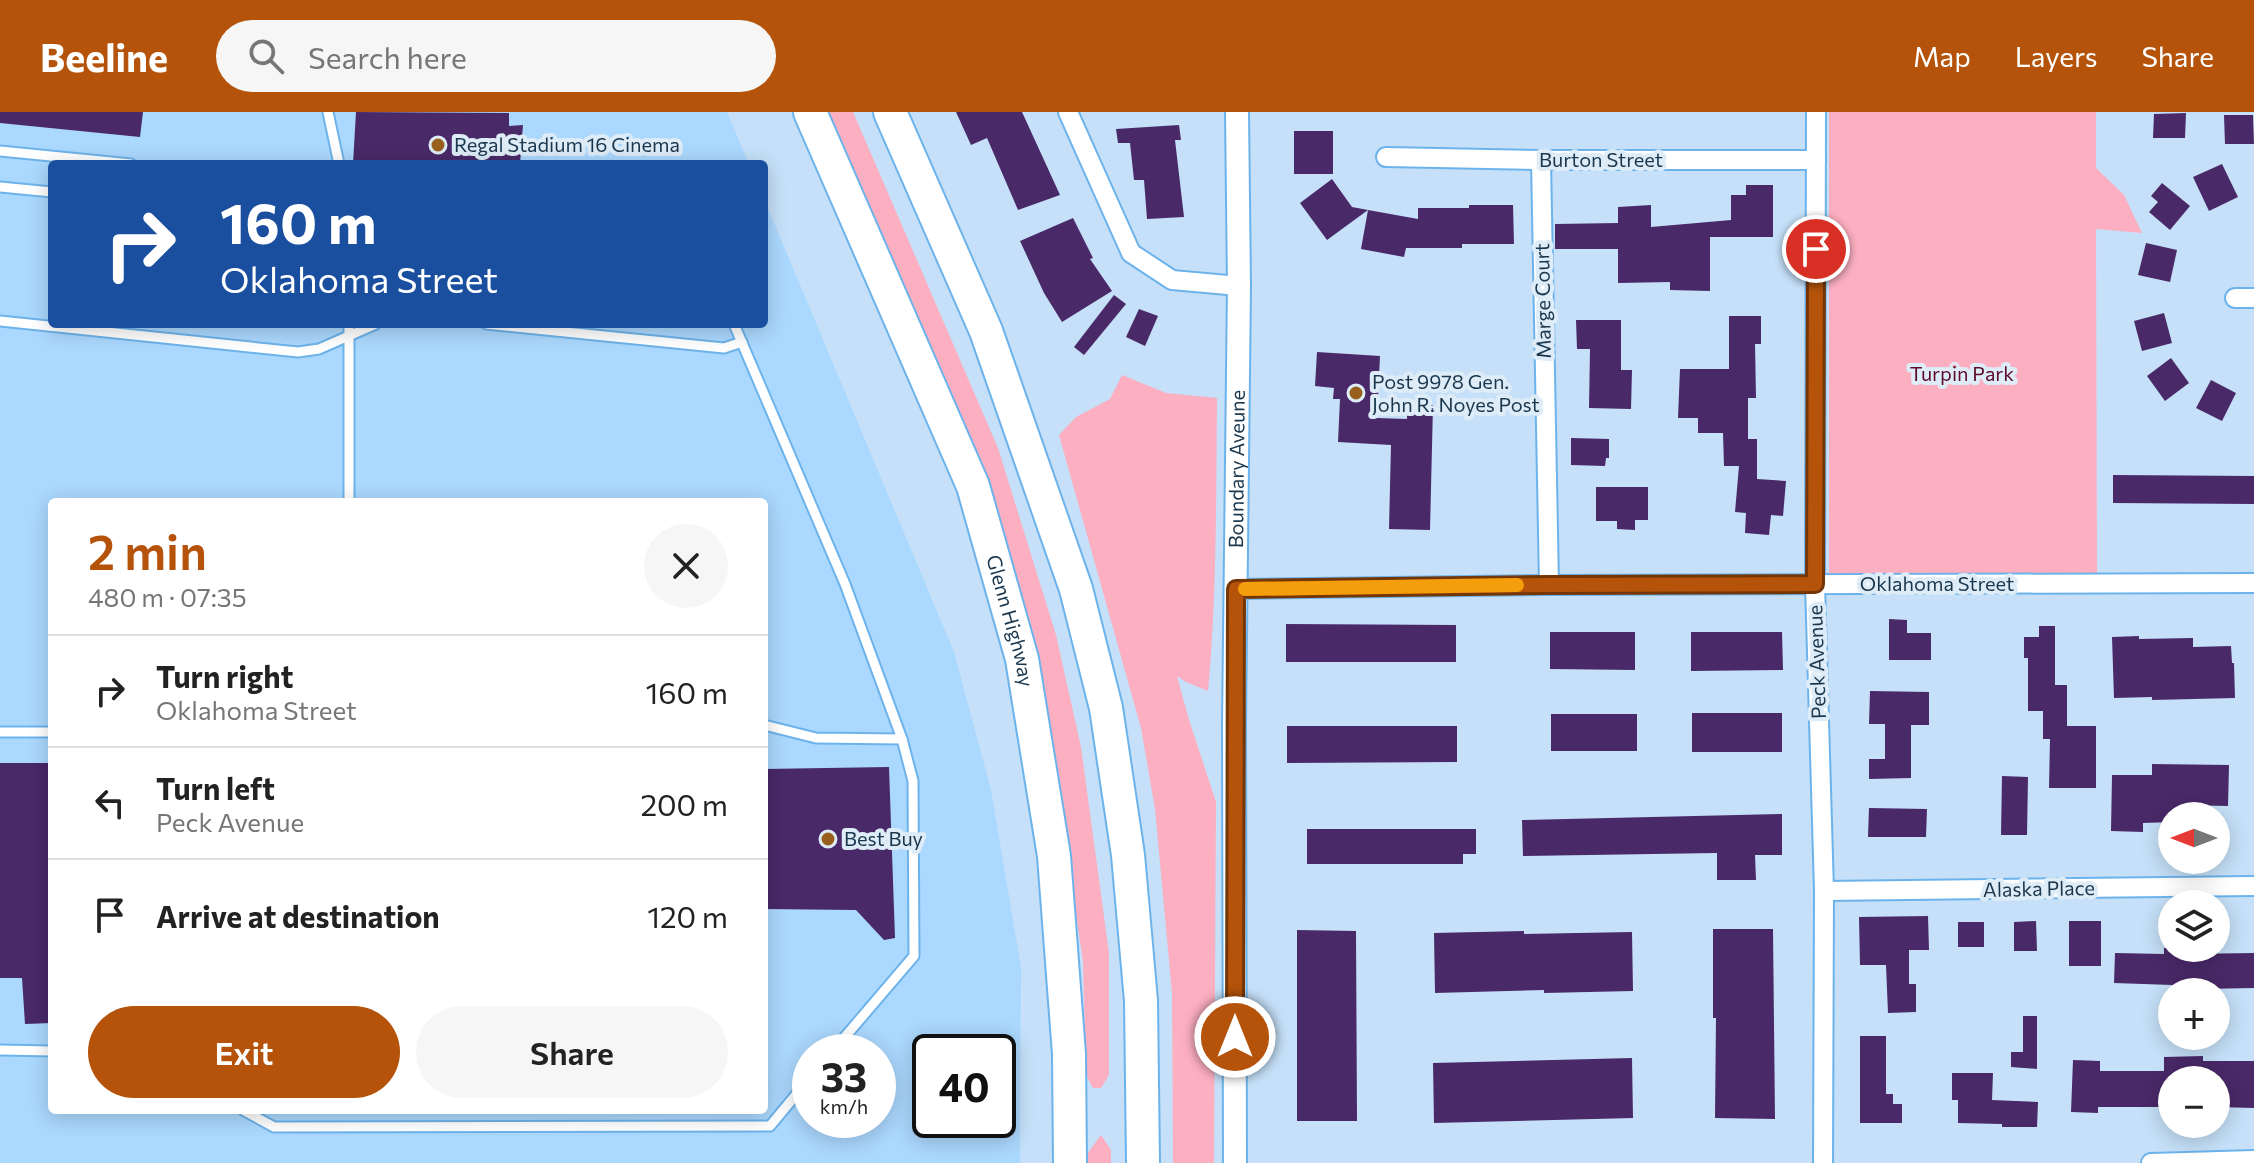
<!DOCTYPE html>
<meta charset="utf-8">
<style>
body{margin:0;font-family:Commissioner,sans-serif;background:#f6f6f6;color:#222;height:100vh;display:flex;flex-direction:column;font-size:30px;white-space:nowrap}
*{box-sizing:border-box;margin:0}
p{font-size:26px;color:#767676}
.icon{flex:none;width:44px;height:44px;fill:none;stroke:currentColor;stroke-width:2;stroke-linecap:round;stroke-linejoin:round}
.map{position:relative;flex:1;overflow:hidden}
.sheet{position:absolute;left:48px;top:386px;width:720px;height:616px;display:flex;flex-direction:column;background:#fff;border-radius:8px;box-shadow:0 4px 20px #0003}
.sheet>*{flex:none}
.banner{position:absolute;left:48px;top:48px;width:720px;height:168px;border-radius:8px;box-shadow:0 4px 20px #0003;background:#1a4fa0;color:#fff;overflow:hidden}
.needle{width:52px;rotate:270deg}
.controls{position:absolute;left:2158px;top:690px;display:grid;gap:16px}
.controls a{display:grid;place-items:center;width:72px;height:72px;border-radius:50%;background:#fff;box-shadow:0 4px 20px #0003;font-size:40px}
.speed{position:absolute;left:792px;top:922px;display:flex;gap:16px;font-size:40px;font-weight:700;text-align:center}
.speed>*{display:grid;place-content:center;width:104px;height:104px;border-radius:50%;background:#fff;box-shadow:0 4px 20px #0003;line-height:1}
.speed small{font-size:20px;font-weight:400}
.speed .limit{border:4px solid #111;border-radius:12px;background:#fff;color:#111}
.pin{position:absolute;display:grid;place-items:center;width:68px;height:68px;color:#fff;margin:-34px;border:4px solid #fff;border-radius:50%;box-shadow:0 2px 8px #0007}
.me{position:absolute;width:88px;margin:-44px;rotate:0deg;stroke-linejoin:round;filter:drop-shadow(0 0 6px #0008)}
.turn{display:flex;align-items:center;gap:28px;height:168px;padding:0 40px;font-size:36px}
.turn .icon{width:104px;height:104px;stroke-width:2.5}
.turn b{display:block;font-size:56px;line-height:68px}
.round{display:grid;place-items:center;flex:none;width:84px;height:84px;border-radius:42px;background:#f6f6f6}
.head{display:flex;align-items:center;justify-content:space-between;height:136px;padding:0 40px}
h1{font-size:48px;font-weight:600;line-height:60px;color:#b45309}
.cta{display:flex;gap:16px;margin-top:auto;padding:16px 40px}
.cta a{flex:1;height:92px;border-radius:48px;background:#b45309;color:#fff;font-size:32px;font-weight:600;line-height:92px;text-align:center}
.cta a+a{background:#f6f6f6;color:#222}
ul{padding:0;list-style:none}
li{display:flex;align-items:center;gap:24px;height:112px;padding:0 40px;border-top:2px solid #e0e0e0}
li div{flex:1}
li b{display:block;font-size:30px}
li em{font-style:normal}
header{display:flex;align-items:center;gap:48px;box-sizing:border-box;height:112px;padding:0 40px;background:#b45309;color:#fff}
header strong{font-size:38px}
nav{display:flex;gap:44px;margin-inline-start:auto;font-size:28px}
.search{width:560px;height:72px;background:#f6f6f6;display:flex;align-items:center;gap:20px;box-sizing:border-box;padding:0 28px;border-radius:44px;color:#767676;font-size:30px}
.map>svg:first-child{display:block}
.built{fill:#abd8fe;fill-rule:evenodd}
.green{fill:#fcafc1}
.building{fill:#492968}
.lines{fill:none;stroke-linecap:round;stroke-linejoin:round}
.service-casing{stroke:#6db3eb;stroke-width:13}
.minor-casing{stroke:#6db3eb;stroke-width:22}
.tertiary-casing{stroke:#6db3eb;stroke-width:26}
.motorway-casing{stroke:#6db3eb;stroke-width:36}
.service{stroke:#fff;stroke-width:9}
.minor{stroke:#fff;stroke-width:18}
.tertiary{stroke:#fff;stroke-width:22}
.motorway{stroke:#fff;stroke-width:32}
.route-casing{stroke:#753606;stroke-width:20}
.route{stroke:#b45309;stroke-width:14}
.slow{stroke:#f59e0b;stroke-width:14}
.poi-dot{fill:#995f1d;stroke:#deecf7;stroke-width:3}
.labels{text-anchor:middle;stroke-width:8;stroke-linejoin:round;paint-order:stroke}
.poi-label{font-size:20px;fill:#1a374e;stroke:#deecf7;text-anchor:start}
.street-label{font-size:20px;fill:#1a374e;stroke:#deecf7}
.park-label{font-size:20px;fill:#5b0a29;stroke:#deecf7}
</style>
<header>
<strong>Beeline</strong>
<div class="search"><svg class="icon" aria-label="search" viewBox="0 0 24 24"><circle cx="10" cy="10" r="6"/><path d="M15 15l6 6"/></svg>Search here</div>
<nav><a>Map</a><a>Layers</a><a>Share</a></nav>
</header>
<div class="map">
<svg width="2254" height="1051" viewBox="0 0 2254 1051">
<rect width="100%" height="100%" fill="#c5e0f8"/>
<path class="built" d="M 0,0 L 727,0 L 749,52 L 52,52 L 52,212 L 764,212 L 764,87 L 954,540 L 991,678 L 1021,855 L 1020,1051 L 0,1051 ZM 52,390 L 764,390 L 764,998 L 52,998 ZM 810,940 L 878,940 L 878,1008 L 810,1008 ZM 930,940 L 998,940 L 998,1008 L 930,1008 Z"/>
<g class="green">
<path d="M 824,0 L 853,0 L 998,336 L 1056,523 L 1081,635 L 1109,841 L 1109,963 L 1101,976 L 1093,976 L 1086,963 L 1083,849 L 1049,627 Z"/>
<path d="M 1829,0 L 2096,0 L 2096,56 L 2124,83 L 2142,121 L 2096,117 L 2097,465 L 1829,463 Z"/>
<path d="M 1122,263 L 1166,281 L 1217,286 C 1216,384 1217,482 1208,579 L 1186,570 L 1177,564 L 1189,608 L 1216,690 L 1214,1051 L 1173,1051 L 1172,881 L 1155,697 L 1141,616 L 1059,323 L 1076,305 L 1110,287 Z"/>
<path d="M 1101,1023 L 1111,1038 L 1111,1051 L 1087,1051 L 1087,1042 Z"/>
</g>
<g class="building">
<path d="M 0,0 L 143,0 L 140,25 L 0,11 Z"/>
<path d="M 356,0 L 509,1 L 509,14 L 523,13 L 520,52 L 353,52 Z"/>
<path d="M 956,0 L 1022,0 L 1060,83 L 1018,98 L 987,26 L 971,33 Z"/>
<path d="M 2186,1 L 2185,26 L 2153,26 L 2154,2 Z"/>
<path d="M 2224,3 L 2253,3 L 2254,32 L 2225,32 Z"/>
<path d="M 1179,13 L 1181,28 L 1175,28 L 1184,105 L 1147,107 L 1144,68 L 1134,68 L 1130,31 L 1118,31 L 1116,17 Z"/>
<rect x="1294" y="19" width="39" height="43"/>
<path d="M 2222,52 L 2238,85 L 2209,99 L 2193,65 Z"/>
<path d="M 1332,67 L 1352,95 L 1368,98 L 1327,128 L 1300,91 Z"/>
<path d="M 2162,71 L 2190,94 L 2170,118 L 2149,100 L 2158,90 L 2151,84 Z"/>
<path d="M 1746,73 L 1773,73 L 1773,125 L 1710,125 L 1710,179 L 1670,178 L 1670,170 L 1618,171 L 1618,137 L 1555,137 L 1555,112 L 1618,111 L 1618,95 L 1651,93 L 1651,115 L 1731,108 L 1731,83 L 1746,83 Z"/>
<path d="M 1469,93 L 1513,93 L 1514,132 L 1462,132 L 1462,136 L 1406,136 L 1404,145 L 1361,137 L 1368,98 L 1418,107 L 1418,96 L 1469,96 Z"/>
<path d="M 1073,106 L 1093,146 L 1090,147 L 1112,179 L 1062,210 L 1044,181 L 1020,129 Z"/>
<path d="M 2146,131 L 2177,138 L 2170,170 L 2138,163 Z"/>
<path d="M 1114,183 L 1126,192 L 1084,243 L 1074,235 Z"/>
<path d="M 1139,197 L 1158,204 L 1145,234 L 1126,225 Z"/>
<path d="M 2164,201 L 2172,231 L 2142,239 L 2134,209 Z"/>
<path d="M 1729,204 L 1761,204 L 1761,232 L 1755,232 L 1756,286 L 1748,286 L 1748,327 L 1757,327 L 1757,367 L 1786,369 L 1783,404 L 1771,403 L 1769,423 L 1745,421 L 1746,401 L 1735,400 L 1739,354 L 1724,354 L 1723,321 L 1698,321 L 1698,306 L 1678,306 L 1680,257 L 1729,257 Z"/>
<path d="M 1576,208 L 1621,208 L 1621,258 L 1632,258 L 1631,297 L 1589,296 L 1590,237 L 1577,237 Z"/>
<path d="M 1317,240 L 1380,244 L 1377,306 L 1407,307 L 1407,293 L 1433,293 L 1430,418 L 1389,417 L 1391,333 L 1338,330 L 1340,287 L 1333,287 L 1334,276 L 1315,274 Z"/>
<path d="M 2171,246 L 2189,271 L 2165,289 L 2147,264 Z"/>
<path d="M 2211,268 L 2236,281 L 2222,309 L 2196,296 Z"/>
<path d="M 1571,326 L 1609,327 L 1609,346 L 1606,346 L 1605,354 L 1571,353 Z"/>
<path d="M 2113,363 L 2254,364 L 2254,392 L 2113,391 Z"/>
<path d="M 1596,375 L 1648,375 L 1648,408 L 1635,408 L 1635,418 L 1617,417 L 1617,409 L 1596,409 Z"/>
<path d="M 1889,507 L 1907,508 L 1907,521 L 1931,521 L 1931,548 L 1889,548 Z"/>
<path d="M 1286,512 L 1456,513 L 1456,550 L 1286,550 Z"/>
<path d="M 2039,514 L 2055,514 L 2055,573 L 2067,573 L 2067,614 L 2096,614 L 2096,676 L 2049,676 L 2050,627 L 2043,627 L 2043,599 L 2028,599 L 2028,546 L 2024,546 L 2024,525 L 2039,525 Z"/>
<path d="M 1550,520 L 1635,520 L 1635,558 L 1550,557 Z"/>
<path d="M 1691,520 L 1782,520 L 1783,558 L 1691,559 Z"/>
<path d="M 2139,524 L 2139,527 L 2193,526 L 2193,535 L 2231,534 L 2232,551 L 2234,551 L 2235,586 L 2152,588 L 2152,585 L 2114,586 L 2112,525 Z"/>
<path d="M 1870,579 L 1929,580 L 1929,613 L 1911,613 L 1911,666 L 1869,667 L 1869,647 L 1885,647 L 1885,612 L 1869,612 Z"/>
<rect x="1692" y="601" width="90" height="39"/>
<rect x="1551" y="602" width="86" height="37"/>
<path d="M 1287,614 L 1457,614 L 1457,650 L 1287,651 Z"/>
<path d="M 0,651 L 52,651 L 52,911 L 25,912 L 22,866 L 0,866 Z"/>
<path d="M 2152,652 L 2229,653 L 2228,694 L 2180,693 L 2180,704 L 2172,704 L 2172,710 L 2143,711 L 2143,720 L 2111,719 L 2112,663 L 2152,663 Z"/>
<path d="M 889,655 L 895,826 L 884,828 L 856,798 L 764,797 L 764,657 Z"/>
<path d="M 2002,664 L 2028,665 L 2027,723 L 2001,723 Z"/>
<path d="M 1869,696 L 1927,697 L 1926,725 L 1868,725 Z"/>
<path d="M 1782,702 L 1782,743 L 1755,743 L 1756,768 L 1717,768 L 1717,741 L 1523,744 L 1522,708 Z"/>
<path d="M 1307,717 L 1476,717 L 1476,742 L 1463,742 L 1463,752 L 1307,752 Z"/>
<path d="M 1928,804 L 1929,838 L 1909,838 L 1909,872 L 1916,872 L 1916,900 L 1888,901 L 1886,853 L 1860,853 L 1859,805 Z"/>
<path d="M 2036,809 L 2037,839 L 2014,839 L 2014,810 Z"/>
<rect x="2069" y="809" width="32" height="45"/>
<rect x="1958" y="810" width="26" height="25"/>
<path d="M 1713,817 L 1773,817 L 1775,1007 L 1715,1006 L 1716,906 L 1713,906 Z"/>
<path d="M 1297,818 L 1356,819 L 1357,1009 L 1297,1009 Z"/>
<path d="M 1524,819 L 1524,822 L 1632,820 L 1633,879 L 1544,881 L 1544,878 L 1435,881 L 1434,821 Z"/>
<path d="M 2164,836 L 2186,836 L 2186,842 L 2254,841 L 2254,876 L 2202,877 L 2202,874 L 2114,871 L 2115,841 L 2164,842 Z"/>
<path d="M 2023,904 L 2037,904 L 2037,957 L 2011,955 L 2011,940 L 2023,940 Z"/>
<path d="M 1860,924 L 1886,924 L 1886,982 L 1893,982 L 1893,992 L 1902,992 L 1902,1011 L 1860,1011 Z"/>
<path d="M 2203,944 L 2203,949 L 2254,949 L 2254,996 L 2216,995 L 2216,968 L 2172,968 L 2172,995 L 2098,995 L 2098,1001 L 2071,1000 L 2073,948 L 2100,949 L 2100,959 L 2164,959 L 2164,945 Z"/>
<path d="M 1632,946 L 1633,1006 L 1434,1011 L 1433,951 Z"/>
<path d="M 1952,961 L 1993,961 L 1992,988 L 2038,990 L 2037,1015 L 2002,1015 L 2002,1012 L 1958,1011 L 1958,988 L 1952,988 Z"/>
</g>
<g class="lines">
<g class="service-casing">
<g id="service">
<path d="M 328,0 L 339,52"/>
<path d="M 0,39 L 131,52"/>
<path d="M 0,75 L 52,80"/>
<path d="M 0,209 L 298,240 L 319,237 L 376,212"/>
<path d="M 486,212 L 724,236 L 742,230"/>
<path d="M 734,212 L 845,472 L 902,627 L 913,669 L 914,844 L 832,940"/>
<path d="M 349,390 L 349,212"/>
<path d="M 764,613 L 816,626 L 902,627"/>
<path d="M 0,620 L 52,620"/>
<path d="M 0,938 L 52,939"/>
<path d="M 243,998 L 274,1015 L 770,1014 L 810,966"/>
</g>
</g>
<g class="minor-casing">
<g id="minor">
<path d="M 1068,0 L 1131,141 L 1172,168 L 1239,174"/>
<path d="M 1816,0 L 1815,472 L 1824,779 L 1823,1051"/>
<path d="M 1386,45 L 1541,48 L 1816,48"/>
<path d="M 1541,48 L 1549,473"/>
<path d="M 2235,186 L 2254,186"/>
<path d="M 1236,477 L 1549,473 L 2254,471"/>
<path d="M 1824,779 L 2254,774"/>
<path d="M 2151,1051 L 2254,1048"/>
</g>
</g>
<g class="tertiary-casing">
<g id="tertiary">
<path id="s1" d="M 1235,1051 L 1234,612 L 1239,174 L 1237,0"/>
</g>
</g>
<g class="motorway-casing">
<g id="motorway">
<path id="s2" d="M 810,0 L 973,374 L 1022,547 L 1054,744 L 1069,942 L 1070,1051"/>
<path d="M 890,0 L 986,219 L 1076,477 L 1106,596 L 1128,743 L 1141,889 L 1143,1051"/>
</g>
</g>
<use href="#service" class="service"/>
<use href="#minor" class="minor"/>
<use href="#tertiary" class="tertiary"/>
<use href="#motorway" class="motorway"/>
</g>
<g class="lines">
<g class="route-casing">
<path id="route" d="M 1235,925 L 1236,477 L 1549,473 L 1815,472 L 1816,137"/>
</g>
<use href="#route" class="route"/>
<path class="slow" d="M 1245,477 L 1517,473"/>
</g>
<g class="poi-dot">
<circle cx="438" cy="33" r="8"/>
<circle cx="1356" cy="281" r="8"/>
<circle cx="828" cy="727" r="8"/>
</g>
<g class="labels">
<g class="poi-label">
<text x="454" y="40">Regal Stadium 16 Cinema</text>
<text x="1372" y="277">Post 9978 Gen.<tspan x="1372" dy="23">John R. Noyes Post</tspan></text>
<text x="844" y="734">Best Buy</text>
</g>
<g class="street-label">
<text x="1601" y="55">Burton Street</text>
<text transform="translate(1543 189) rotate(-91)" y="7">Marge Court</text>
<text dy="7" stroke="none"><textPath href="#s1" startOffset="694">Boundary Aveune</textPath></text>
<text x="1937" y="479">Oklahoma Street</text>
<text dy="7" stroke="none"><textPath href="#s2" startOffset="548">Glenn Highway</textPath></text>
<text transform="translate(1817 550) rotate(-92)" y="7">Peck Avenue</text>
<text transform="translate(2039 777) rotate(-1)" y="7">Alaska Place</text>
</g>
<g class="park-label">
<text x="1962" y="269">Turpin Park</text>
</g>
</g>
</svg>
<div class="controls">
<a><svg class="needle" viewBox="-14 -14 28 28"><path d="M0-13l5 13h-10z" fill="#e53935"/><path d="M0 13l5-13h-10z" fill="#767676"/></svg></a>
<a><svg class="icon" aria-label="layers" viewBox="0 0 24 24"><path d="M12 4l9 5-9 5-9-5zM3 14l9 5 9-5"/></svg></a>
<a>+</a>
<a>−</a>
</div>
<div class="speed"><div>33<small>km/h</small></div><div class="limit">40</div></div>
<div class="pin" style="left:1816px;top:137px;background:#d93025"><svg class="icon" aria-label="arrive" viewBox="0 0 24 24"><path d="M6 21V4h12l-3 4 3 4H6"/></svg></div>
<svg class="me" style="left:1235px;top:925px" viewBox="-20 -20 40 40"><circle r="17" fill="#b45309" stroke="#fff" stroke-width="3"/><path d="M0-11L8 9 0 5-8 9z" fill="#fff"/></svg>
<div class="banner">
<div class="turn"><svg class="icon" aria-label="right" viewBox="0 0 24 24"><path d="M7 20v-9h11M14 6l5 5-5 5"/></svg><div><b>160 m</b>Oklahoma Street</div></div>
</div>
<section class="sheet">
<div class="head"><div><h1>2 min</h1><p>480 m · 07:35</p></div><a class="round"><svg class="icon" aria-label="close" viewBox="0 0 24 24"><path d="M6 6l12 12M18 6L6 18"/></svg></a></div>
<ul>
<li><svg class="icon" aria-label="right" viewBox="0 0 24 24"><path d="M7 20v-9h11M14 6l5 5-5 5"/></svg><div><b>Turn right</b><p>Oklahoma Street</p></div><em>160 m</em></li>
<li><svg class="icon" aria-label="left" viewBox="0 0 24 24"><path d="M17 20v-9H6M10 6l-5 5 5 5"/></svg><div><b>Turn left</b><p>Peck Avenue</p></div><em>200 m</em></li>
<li><svg class="icon" aria-label="arrive" viewBox="0 0 24 24"><path d="M6 21V4h12l-3 4 3 4H6"/></svg><div><b>Arrive at destination</b></div><em>120 m</em></li>
</ul>
<div class="cta"><a>Exit</a><a>Share</a></div>
</section>
</div>
